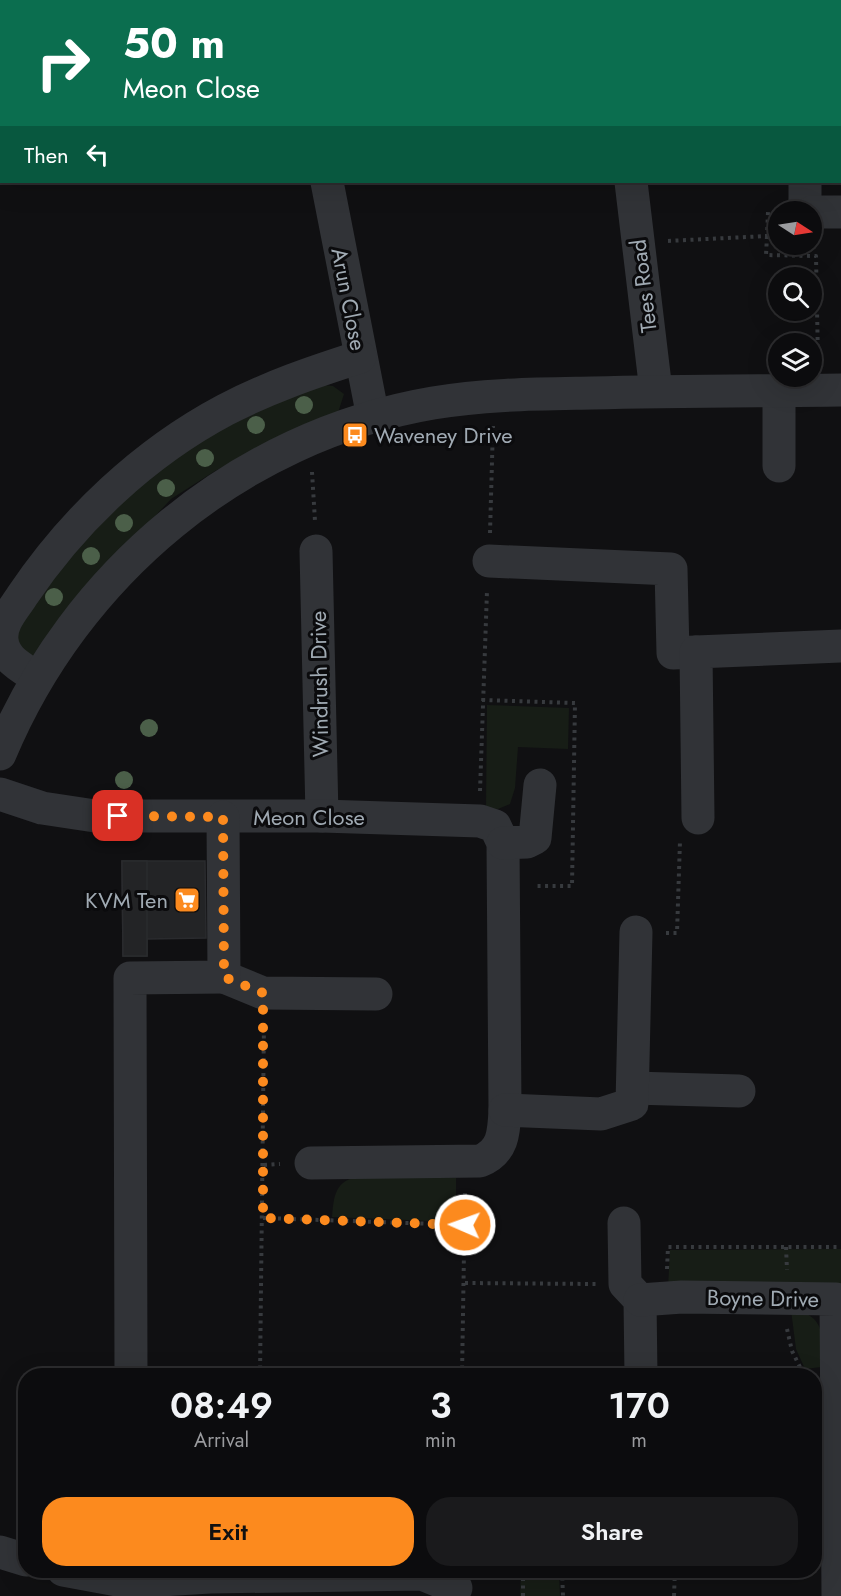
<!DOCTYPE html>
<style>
body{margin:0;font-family:Jost,sans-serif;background:#1a1a1c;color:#f1f3f6;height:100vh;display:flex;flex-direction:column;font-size:22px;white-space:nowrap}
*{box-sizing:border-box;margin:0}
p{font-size:20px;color:#9a9b9e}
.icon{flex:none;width:33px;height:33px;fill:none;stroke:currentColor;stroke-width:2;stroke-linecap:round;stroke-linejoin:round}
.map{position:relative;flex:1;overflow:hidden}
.drawer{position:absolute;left:18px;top:1368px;width:804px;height:210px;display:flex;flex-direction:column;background:#0c0c0e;border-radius:24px;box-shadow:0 6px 24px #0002,0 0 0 2px #2c2c2e}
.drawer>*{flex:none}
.banner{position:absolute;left:0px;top:0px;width:842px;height:183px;box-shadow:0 6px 24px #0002,0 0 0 2px #2c2c2e;background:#0b6e4f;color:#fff;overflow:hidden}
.needle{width:39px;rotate:102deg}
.tools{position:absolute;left:768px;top:201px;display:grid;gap:12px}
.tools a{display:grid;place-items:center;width:54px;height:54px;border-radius:50%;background:#0c0c0e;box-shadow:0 6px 24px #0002,0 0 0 2px #2c2c2e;font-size:30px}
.pin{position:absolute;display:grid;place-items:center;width:51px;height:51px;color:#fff;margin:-26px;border-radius:12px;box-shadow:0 3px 9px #0006}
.me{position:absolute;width:66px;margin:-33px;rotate:272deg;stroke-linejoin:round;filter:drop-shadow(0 0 4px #0008)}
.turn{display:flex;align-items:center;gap:21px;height:126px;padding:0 24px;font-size:27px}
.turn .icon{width:78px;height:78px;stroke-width:2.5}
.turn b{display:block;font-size:42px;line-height:51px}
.then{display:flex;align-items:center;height:57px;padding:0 24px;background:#0003;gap:12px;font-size:22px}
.eta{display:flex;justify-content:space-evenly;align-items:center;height:102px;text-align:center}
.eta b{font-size:36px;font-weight:600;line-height:42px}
.button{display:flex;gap:12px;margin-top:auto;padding:12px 24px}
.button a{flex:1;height:69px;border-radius:24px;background:#fc8a1e;color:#111;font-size:24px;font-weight:600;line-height:69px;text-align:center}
.button a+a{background:#1a1a1c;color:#f1f3f6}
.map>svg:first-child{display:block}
.green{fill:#171d16}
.building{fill:#232426;stroke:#2a2b2e;stroke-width:1.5}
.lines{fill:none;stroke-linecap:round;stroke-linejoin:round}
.path{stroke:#373a3e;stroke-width:4;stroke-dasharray:3 4.5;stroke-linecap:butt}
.minor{stroke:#313337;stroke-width:33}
.tree{fill:#4b5f49}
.route{stroke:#fc8a1e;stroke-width:10;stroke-dasharray:0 18}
.labels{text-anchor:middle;stroke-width:6;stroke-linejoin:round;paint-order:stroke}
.street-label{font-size:22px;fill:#a0aab3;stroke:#0b0b0d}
.poi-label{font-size:22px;fill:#a0aab3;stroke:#0b0b0d;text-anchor:start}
</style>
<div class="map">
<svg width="841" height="1596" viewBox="0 0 841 1596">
<rect width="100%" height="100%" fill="#101012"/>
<g class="green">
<path d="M 314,384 L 333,386 L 344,394 L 337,416 L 256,450 L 215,471 L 171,499 L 76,601 L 33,656 L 15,649 L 19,616 L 77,542 L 166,463 L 214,433 Z"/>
<path d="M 487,705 L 569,708 L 568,749 L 518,747 L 515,788 L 510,804 L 498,809 L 486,808 Z"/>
<path d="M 366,1175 L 456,1178 L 456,1222 L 332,1217 C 334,1190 337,1179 366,1175 Z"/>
<path d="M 841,1249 L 841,1287 L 668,1288 L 670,1250 Z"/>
<path d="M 791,1310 C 827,1314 823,1339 821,1367 L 805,1369 L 796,1349 Z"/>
<path d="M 521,1571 L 559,1571 L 560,1596 L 520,1596 Z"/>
</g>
<g class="building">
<path d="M 122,861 L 205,861 L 206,938 L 147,939 L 147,956 L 123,956 Z"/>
<path d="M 122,861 L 147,861 L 147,956 L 123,956 Z"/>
</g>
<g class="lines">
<g class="path">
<path d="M 767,236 L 766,255 L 816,256 L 818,360"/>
<path d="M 668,241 L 767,236 L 768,212 L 776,212"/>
<path d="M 312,472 L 315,521"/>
<path d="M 490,533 L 493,426"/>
<path d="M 482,700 L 575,703 L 572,886 L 534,886"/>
<path d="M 480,791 L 487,591"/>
<path d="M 666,933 L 677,933 L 680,841"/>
<path d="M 264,1165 L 280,1164"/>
<path d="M 263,1218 L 465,1225"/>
<path d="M 786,1247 L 787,1270"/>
<path d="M 667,1269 L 668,1247 L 841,1247"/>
<path d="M 465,1283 L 596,1284"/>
<path d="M 787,1329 L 792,1351 L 804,1375 L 807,1375"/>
<path d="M 260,1376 L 264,1023"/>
<path d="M 462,1376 L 465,1189"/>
<path d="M 562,1570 L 563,1596"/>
<path d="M 523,1596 L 523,1570"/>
<path d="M 674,1596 L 675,1570"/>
</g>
<g class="minor">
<path d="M 294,0 L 294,2"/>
<path d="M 613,0 L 613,2"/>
<path d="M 0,88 L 2,88"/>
<path d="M 327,182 L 373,417"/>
<path d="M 631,182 L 656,391"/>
<path d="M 805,182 L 805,212"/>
<path d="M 812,212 L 841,212"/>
<path d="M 779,390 L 779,466"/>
<path d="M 316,551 L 322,816"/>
<path d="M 489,561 L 671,569 L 673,653 L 696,652"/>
<path d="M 37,678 C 22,667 4,660 2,640 C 0,623 14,609 22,596 C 73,520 144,453 225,410 C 269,387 313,372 360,357"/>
<path d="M 0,754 C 75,574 239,436 433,403 C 486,394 539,394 592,393 C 675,391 758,391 841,390"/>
<path d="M 0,794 L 42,808 L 95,816 L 322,816 L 480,821 L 495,826 L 503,843 L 505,1110 C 504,1133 503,1152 480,1161 L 311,1163"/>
<path d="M 698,818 L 696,652 L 841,646"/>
<path d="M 503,843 L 527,842 L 535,838 L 540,785"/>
<path d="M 224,977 L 263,993 L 376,994"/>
<path d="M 633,1088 L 739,1091"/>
<path d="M 505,1110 L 601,1114 L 632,1104 L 636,932"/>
<path d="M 624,1223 L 625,1284 L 640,1300 L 641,1376"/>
<path d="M 640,1300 L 682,1297 L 836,1299 L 838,1596"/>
<path d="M 131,1376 L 130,978 L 224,977 L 223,817"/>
<path d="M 0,1552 L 26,1560"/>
<path d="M 63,1570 L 128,1582 L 210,1577 L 422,1574 L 456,1588"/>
</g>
</g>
<g class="tree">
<circle cx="304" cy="405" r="9"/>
<circle cx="256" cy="425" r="9"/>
<circle cx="205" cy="458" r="9"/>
<circle cx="166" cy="488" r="9"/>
<circle cx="124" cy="523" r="9"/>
<circle cx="91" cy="556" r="9"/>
<circle cx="54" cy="597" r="9"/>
<circle cx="149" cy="728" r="9"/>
<circle cx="124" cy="780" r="9"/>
</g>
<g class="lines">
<path class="route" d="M 118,816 L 223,817 L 224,977 L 263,993 L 263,1218 L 465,1225"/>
</g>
<defs>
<g id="bus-square" transform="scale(1.35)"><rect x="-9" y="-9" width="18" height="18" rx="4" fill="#fc8a1e" stroke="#0b0b0d"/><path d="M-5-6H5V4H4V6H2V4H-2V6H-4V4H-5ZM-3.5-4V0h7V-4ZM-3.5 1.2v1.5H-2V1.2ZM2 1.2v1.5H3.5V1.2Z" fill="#fff"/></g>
<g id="supermarket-square" transform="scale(1.35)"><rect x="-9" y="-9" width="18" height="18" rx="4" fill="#fc8a1e" stroke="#0b0b0d"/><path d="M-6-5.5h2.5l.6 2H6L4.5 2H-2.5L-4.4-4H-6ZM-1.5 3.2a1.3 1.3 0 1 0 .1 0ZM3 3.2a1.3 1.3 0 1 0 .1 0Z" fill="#fff"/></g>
</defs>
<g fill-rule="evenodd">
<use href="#bus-square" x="355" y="435"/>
<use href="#supermarket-square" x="187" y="900"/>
</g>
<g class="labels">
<g class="street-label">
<text transform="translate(643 286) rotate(-97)" y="8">Tees Road</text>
<text transform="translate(349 299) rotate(79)" y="8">Arun Close</text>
<text transform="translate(319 684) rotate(-91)" y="8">Windrush Drive</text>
<text x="309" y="825">Meon Close</text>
<text transform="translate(763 1298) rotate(1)" y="8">Boyne Drive</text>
</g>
<g class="poi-label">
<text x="374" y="443">Waveney Drive</text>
<text x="168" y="908" text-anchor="end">KVM Ten</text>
</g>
</g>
</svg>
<div class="tools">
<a><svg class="needle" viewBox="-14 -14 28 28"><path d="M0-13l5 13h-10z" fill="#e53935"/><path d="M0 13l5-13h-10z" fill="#9a9b9e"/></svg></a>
<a><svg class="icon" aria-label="search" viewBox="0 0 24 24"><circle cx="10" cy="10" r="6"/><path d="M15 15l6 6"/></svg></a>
<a><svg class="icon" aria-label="layers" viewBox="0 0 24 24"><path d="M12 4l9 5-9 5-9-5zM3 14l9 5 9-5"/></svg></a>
</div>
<div class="pin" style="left:118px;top:816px;background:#d93025"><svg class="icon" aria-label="arrive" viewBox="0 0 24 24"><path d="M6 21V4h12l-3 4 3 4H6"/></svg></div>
<svg class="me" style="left:465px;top:1225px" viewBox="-20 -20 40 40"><circle r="17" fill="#fc8a1e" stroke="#fff" stroke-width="3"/><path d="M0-11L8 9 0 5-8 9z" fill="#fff"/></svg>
<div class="banner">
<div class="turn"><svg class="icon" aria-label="right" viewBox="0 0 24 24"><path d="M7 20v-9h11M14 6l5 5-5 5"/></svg><div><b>50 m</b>Meon Close</div></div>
<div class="then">Then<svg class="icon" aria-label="left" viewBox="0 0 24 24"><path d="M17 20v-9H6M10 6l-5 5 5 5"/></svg></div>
</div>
<section class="drawer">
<div class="eta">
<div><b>08:49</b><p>Arrival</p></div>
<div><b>3</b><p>min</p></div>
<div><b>170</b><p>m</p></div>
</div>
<div class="button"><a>Exit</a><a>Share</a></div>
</section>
</div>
